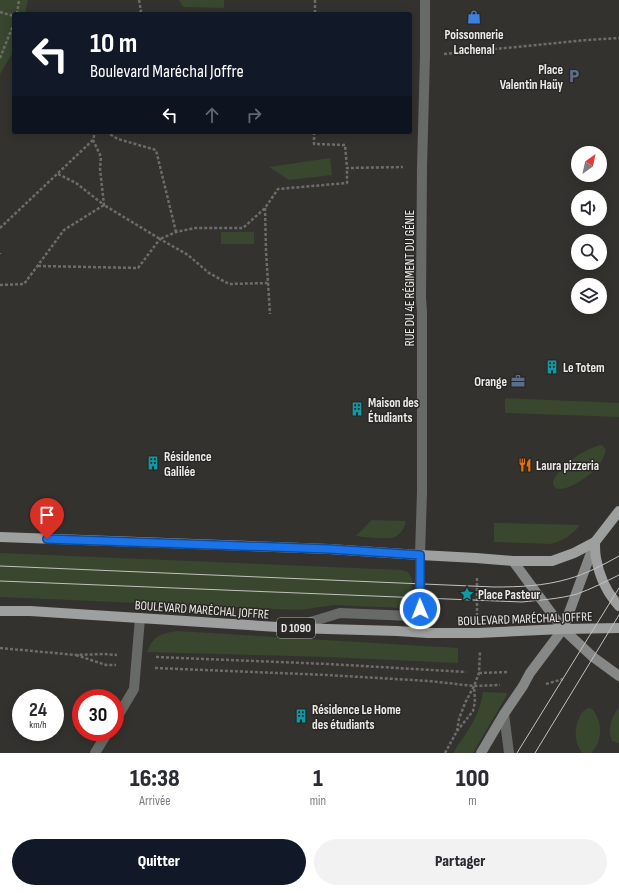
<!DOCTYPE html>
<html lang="fr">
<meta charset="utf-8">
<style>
body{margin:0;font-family:"Sofia Sans Condensed",sans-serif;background:#f2f2f3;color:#2b2b33;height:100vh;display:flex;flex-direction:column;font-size:15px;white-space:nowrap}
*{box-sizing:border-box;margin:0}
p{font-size:13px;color:#7c7c81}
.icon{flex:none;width:22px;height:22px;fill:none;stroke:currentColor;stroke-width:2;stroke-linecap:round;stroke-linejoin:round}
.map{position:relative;height:753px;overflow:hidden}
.side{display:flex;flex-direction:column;background:#fff;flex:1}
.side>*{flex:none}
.guide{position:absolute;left:12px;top:12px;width:400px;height:122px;border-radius:4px;box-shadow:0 2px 10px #0003;background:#111827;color:#fff;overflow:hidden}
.needle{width:26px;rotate:33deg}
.controls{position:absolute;left:571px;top:146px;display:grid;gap:8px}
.controls a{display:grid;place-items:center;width:36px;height:36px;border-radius:50%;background:#fff;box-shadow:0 2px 10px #0003;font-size:20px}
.speed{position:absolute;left:12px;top:689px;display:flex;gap:8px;font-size:20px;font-weight:700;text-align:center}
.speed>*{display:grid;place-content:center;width:52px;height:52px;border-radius:50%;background:#fff;box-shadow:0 2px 10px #0003;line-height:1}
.speed small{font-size:10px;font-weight:400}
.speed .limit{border:6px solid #d22;background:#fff;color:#111}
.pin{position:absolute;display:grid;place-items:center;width:34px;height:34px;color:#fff;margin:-41px -17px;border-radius:50% 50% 50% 0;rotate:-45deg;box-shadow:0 0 4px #0007}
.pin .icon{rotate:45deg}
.me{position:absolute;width:44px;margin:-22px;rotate:359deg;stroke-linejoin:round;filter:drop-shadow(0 0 3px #0008)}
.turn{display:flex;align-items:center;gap:14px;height:84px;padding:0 12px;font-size:18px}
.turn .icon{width:52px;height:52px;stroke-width:2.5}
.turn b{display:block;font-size:28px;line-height:34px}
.lanes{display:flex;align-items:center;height:38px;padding:0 12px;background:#0003;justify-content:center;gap:20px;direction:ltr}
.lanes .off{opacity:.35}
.eta{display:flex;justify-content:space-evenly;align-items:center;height:68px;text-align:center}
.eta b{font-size:24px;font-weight:800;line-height:28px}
.cta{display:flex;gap:8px;margin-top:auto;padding:8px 12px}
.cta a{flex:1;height:46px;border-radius:24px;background:#111827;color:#fff;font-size:16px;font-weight:800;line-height:46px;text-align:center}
.cta a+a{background:#f2f2f3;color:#2b2b33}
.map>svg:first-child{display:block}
.green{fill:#38472e}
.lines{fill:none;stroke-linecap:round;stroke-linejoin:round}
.path{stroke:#6d6c69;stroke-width:2.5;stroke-dasharray:3 2;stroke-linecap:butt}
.street{stroke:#686a68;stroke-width:10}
.secondary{stroke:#868887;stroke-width:10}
.primary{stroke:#9da09e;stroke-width:10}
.tram{stroke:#c3c1bf;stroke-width:1}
.route-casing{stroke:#114b97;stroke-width:10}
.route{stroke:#1a73e8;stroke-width:7}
.labels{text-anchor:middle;stroke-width:3;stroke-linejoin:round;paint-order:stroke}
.shield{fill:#2a2825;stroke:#b1b0ae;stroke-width:1}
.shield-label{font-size:12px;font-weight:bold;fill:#ebeae8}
.poi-label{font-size:13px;font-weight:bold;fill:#ebeae8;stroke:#2a2825;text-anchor:start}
.street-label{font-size:13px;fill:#ebeae8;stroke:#2a2825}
</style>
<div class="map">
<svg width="619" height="753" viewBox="0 0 619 753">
<rect width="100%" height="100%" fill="#34322f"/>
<g class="green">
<path d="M 0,0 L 28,0 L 25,14 L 14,14 L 14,49 L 12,54 L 0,74 Z"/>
<path d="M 179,0 L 224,0 L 224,8 L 183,7 Z"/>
<path d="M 330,158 L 332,175 L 289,180 L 269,167 Z"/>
<rect x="221" y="232" width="33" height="12"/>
<path d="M 505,398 L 619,403 L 619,417 L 505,413 Z"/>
<path d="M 602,445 L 606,450 C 604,457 601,463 596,469 C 590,475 561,497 554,486 C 548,478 575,456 582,453 C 588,449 595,446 602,445 Z"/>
<path d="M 372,520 L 406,521 C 405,527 401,534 395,537 C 389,540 365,537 356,536 Z"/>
<path d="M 494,523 L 580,525 C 572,535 563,541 550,544 L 494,542 Z"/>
<path d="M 0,553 L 402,570 L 408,572 L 412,579 L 411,601 L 408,605 L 403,608 L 334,605 L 300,610 L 0,597 Z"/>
<path d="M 177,631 L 458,648 L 458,663 L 328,657 L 147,652 C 154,635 160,634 177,631 Z"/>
<path d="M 483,692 L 508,693 L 473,753 L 453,753 C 466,733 480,716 483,692 Z"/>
<path d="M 619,707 L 619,743 L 612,741 C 607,728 611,718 619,707 Z"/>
<path d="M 588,708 L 592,709 C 603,721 603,742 591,753 L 582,753 C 575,743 574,732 578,721 C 580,715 582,711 588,708 Z"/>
</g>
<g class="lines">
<g class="path">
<path d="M 139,0 L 141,11 L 139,14"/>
<path d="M 315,0 L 315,14"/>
<path d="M 0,12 L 14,16"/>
<path d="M 17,14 L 19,0"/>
<path d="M 444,54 L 587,40 L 619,38"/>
<path d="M 0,58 L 14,23"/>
<path d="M 106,132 L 118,139 L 156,150 L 176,232"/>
<path d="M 314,132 L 314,144 L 345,145 L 347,168 L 403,167"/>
<path d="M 58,174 L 76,183 L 104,205 L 100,169 L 101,157 L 93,140 L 95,132"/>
<path d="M 265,208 L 266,251 L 270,314"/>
<path d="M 0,228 L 93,140"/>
<path d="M 0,253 L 0,254"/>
<path d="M 38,266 L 138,268 L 160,239 L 188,255 L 209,273 L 229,284 L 268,283"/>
<path d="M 0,285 L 24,284 L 64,230 L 104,205 L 160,239 L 176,232 L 195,228 L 243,228 L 265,208 L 278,189 L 347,183 L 347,168"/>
<path d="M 477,578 L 477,615"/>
<path d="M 0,648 L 76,655 L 105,654 L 117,655"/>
<path d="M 76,655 L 106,665 L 116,665"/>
<path d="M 156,657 L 328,664 L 466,672"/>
<path d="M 155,668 L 327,675 L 429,681 L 474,686 L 500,685"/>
<path d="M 479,673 L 508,672"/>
<path d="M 546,684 L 563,679"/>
<path d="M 457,731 L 459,719 L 465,703 L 474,686 L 479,673 L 480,652"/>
<path d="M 445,753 L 457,731 L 473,711 L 475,702 L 474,686"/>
</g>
<g class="street">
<path d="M 294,627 L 340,613 L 411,616 L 417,614 L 420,609 L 420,555 L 422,492 L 422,312 L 421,298 L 422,167 L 425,56 L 425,0"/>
<path d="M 504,714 L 509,753"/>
<path d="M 115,721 L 134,689 L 140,618"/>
<path d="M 95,753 L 108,732"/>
</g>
<g class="secondary">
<path d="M 513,561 L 563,629 L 593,657 L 619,676"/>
<path d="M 481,753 L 504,714 L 523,686 L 530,673 L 563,629 L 595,542"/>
</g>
<g class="primary">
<path d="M 0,537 L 329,549 L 420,555 L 476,558 L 513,561 L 552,561 L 574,553 L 595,542 L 619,511"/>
<path d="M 595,542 C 595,547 595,553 596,558 C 599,575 607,593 619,606"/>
<path d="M 0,611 L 30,611 L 293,628 L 397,631 L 428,633 L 478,633 L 563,629 L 619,628"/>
</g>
<g class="tram">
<path d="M 0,566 L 494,587 C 519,587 544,586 568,579 C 586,574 603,565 619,556"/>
<path d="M 0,581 L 522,602 C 540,600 559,599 577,594 C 591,589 605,582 619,575"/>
<path d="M 517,753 L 619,588"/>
<path d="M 535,753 L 619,615"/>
</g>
</g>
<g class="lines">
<g class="route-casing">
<path id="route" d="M 47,539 L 329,549 L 420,555 L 420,609"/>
</g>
<use href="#route" class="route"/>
</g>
<defs>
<g id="shop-bare" transform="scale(1.08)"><path d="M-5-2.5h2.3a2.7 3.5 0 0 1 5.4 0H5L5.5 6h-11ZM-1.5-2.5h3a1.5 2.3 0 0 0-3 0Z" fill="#3f7fe0" stroke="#2a2825" stroke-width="2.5" paint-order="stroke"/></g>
<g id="parking-bare" transform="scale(1.08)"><path d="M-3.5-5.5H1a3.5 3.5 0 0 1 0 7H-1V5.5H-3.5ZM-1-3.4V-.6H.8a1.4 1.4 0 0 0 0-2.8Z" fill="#5c6f8a" stroke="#2a2825" stroke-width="2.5" paint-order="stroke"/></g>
<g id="building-bare" transform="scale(1.08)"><path d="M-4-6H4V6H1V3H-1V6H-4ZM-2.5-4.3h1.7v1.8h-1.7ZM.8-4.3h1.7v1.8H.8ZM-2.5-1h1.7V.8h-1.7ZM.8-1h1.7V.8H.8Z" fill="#0f9aa8" stroke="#2a2825" stroke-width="2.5" paint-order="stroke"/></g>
<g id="office-bare" transform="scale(1.08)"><path d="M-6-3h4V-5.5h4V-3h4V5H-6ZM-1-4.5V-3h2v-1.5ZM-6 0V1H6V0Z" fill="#5c6f8a" stroke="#2a2825" stroke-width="2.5" paint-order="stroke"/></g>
<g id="restaurant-bare" transform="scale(1.08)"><path d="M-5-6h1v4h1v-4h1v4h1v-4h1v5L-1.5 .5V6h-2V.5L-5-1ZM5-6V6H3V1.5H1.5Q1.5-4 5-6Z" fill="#e8710a" stroke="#2a2825" stroke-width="2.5" paint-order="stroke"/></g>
<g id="sight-bare" transform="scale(1.08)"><path d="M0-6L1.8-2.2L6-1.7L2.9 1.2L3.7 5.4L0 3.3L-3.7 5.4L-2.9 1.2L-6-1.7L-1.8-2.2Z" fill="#0f9aa8" stroke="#2a2825" stroke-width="2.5" paint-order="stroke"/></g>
</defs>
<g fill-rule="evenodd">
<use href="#shop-bare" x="474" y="17"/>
<use href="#parking-bare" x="574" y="76"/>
<use href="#building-bare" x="552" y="367"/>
<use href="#office-bare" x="518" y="381"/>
<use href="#building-bare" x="357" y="409"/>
<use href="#building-bare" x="153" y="463"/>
<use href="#restaurant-bare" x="525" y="465"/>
<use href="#sight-bare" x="467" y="594"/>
<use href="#building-bare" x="301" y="716"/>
</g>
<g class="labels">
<rect class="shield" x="277" y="618" width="38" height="20" rx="3"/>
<g class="shield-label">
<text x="296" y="632">D 1090</text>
</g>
<g class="poi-label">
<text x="474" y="39" text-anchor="middle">Poissonnerie<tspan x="474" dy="15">Lachenal</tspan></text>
<text x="563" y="74" text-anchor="end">Place<tspan x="563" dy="15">Valentin Haüy</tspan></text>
<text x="563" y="372">Le Totem</text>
<text x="507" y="386" text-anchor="end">Orange</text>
<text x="368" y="407">Maison des<tspan x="368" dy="15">Étudiants</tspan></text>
<text x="164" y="461">Résidence<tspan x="164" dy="15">Galilée</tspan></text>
<text x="536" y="470">Laura pizzeria</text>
<text x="478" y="599">Place Pasteur</text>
<text x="312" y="714">Résidence Le Home<tspan x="312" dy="15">des étudiants</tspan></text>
</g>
<g class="street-label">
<text transform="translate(409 278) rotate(-90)" y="5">RUE DU 4E RÉGIMENT DU GÉNIE</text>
<text transform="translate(202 609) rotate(4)" y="5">BOULEVARD MARÉCHAL JOFFRE</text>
<text transform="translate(525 618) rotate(-2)" y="5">BOULEVARD MARÉCHAL JOFFRE</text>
</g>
</g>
</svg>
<div class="controls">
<a><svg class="needle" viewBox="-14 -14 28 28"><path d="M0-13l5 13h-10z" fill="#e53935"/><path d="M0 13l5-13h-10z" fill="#7c7c81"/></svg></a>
<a><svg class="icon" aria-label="sound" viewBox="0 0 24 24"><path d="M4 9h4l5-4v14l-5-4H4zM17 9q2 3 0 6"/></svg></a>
<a><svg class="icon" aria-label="search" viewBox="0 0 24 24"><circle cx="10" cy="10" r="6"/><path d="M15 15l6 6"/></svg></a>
<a><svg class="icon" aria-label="layers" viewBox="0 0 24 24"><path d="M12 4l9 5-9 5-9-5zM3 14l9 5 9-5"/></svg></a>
</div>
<div class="speed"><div>24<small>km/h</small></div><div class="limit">30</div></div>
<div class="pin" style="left:47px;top:539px;background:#d93025"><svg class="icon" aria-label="arrive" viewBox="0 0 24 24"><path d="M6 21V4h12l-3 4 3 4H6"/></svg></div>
<svg class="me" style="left:420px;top:609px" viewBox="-20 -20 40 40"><circle r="17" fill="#1a73e8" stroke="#fff" stroke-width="3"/><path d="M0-11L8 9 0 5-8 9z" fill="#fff"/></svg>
<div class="guide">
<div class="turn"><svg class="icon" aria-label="left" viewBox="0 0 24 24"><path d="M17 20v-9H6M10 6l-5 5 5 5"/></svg><div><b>10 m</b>Boulevard Maréchal Joffre</div></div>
<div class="lanes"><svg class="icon" aria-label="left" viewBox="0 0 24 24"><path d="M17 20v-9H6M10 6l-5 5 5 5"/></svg><svg class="icon off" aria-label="ahead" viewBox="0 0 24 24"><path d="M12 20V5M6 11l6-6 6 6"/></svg><svg class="icon off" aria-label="right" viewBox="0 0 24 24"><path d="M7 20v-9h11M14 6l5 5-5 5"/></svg></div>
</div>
</div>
<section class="side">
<div class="eta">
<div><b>16:38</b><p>Arrivée</p></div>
<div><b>1</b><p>min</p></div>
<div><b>100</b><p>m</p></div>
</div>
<div class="cta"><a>Quitter</a><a>Partager</a></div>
</section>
